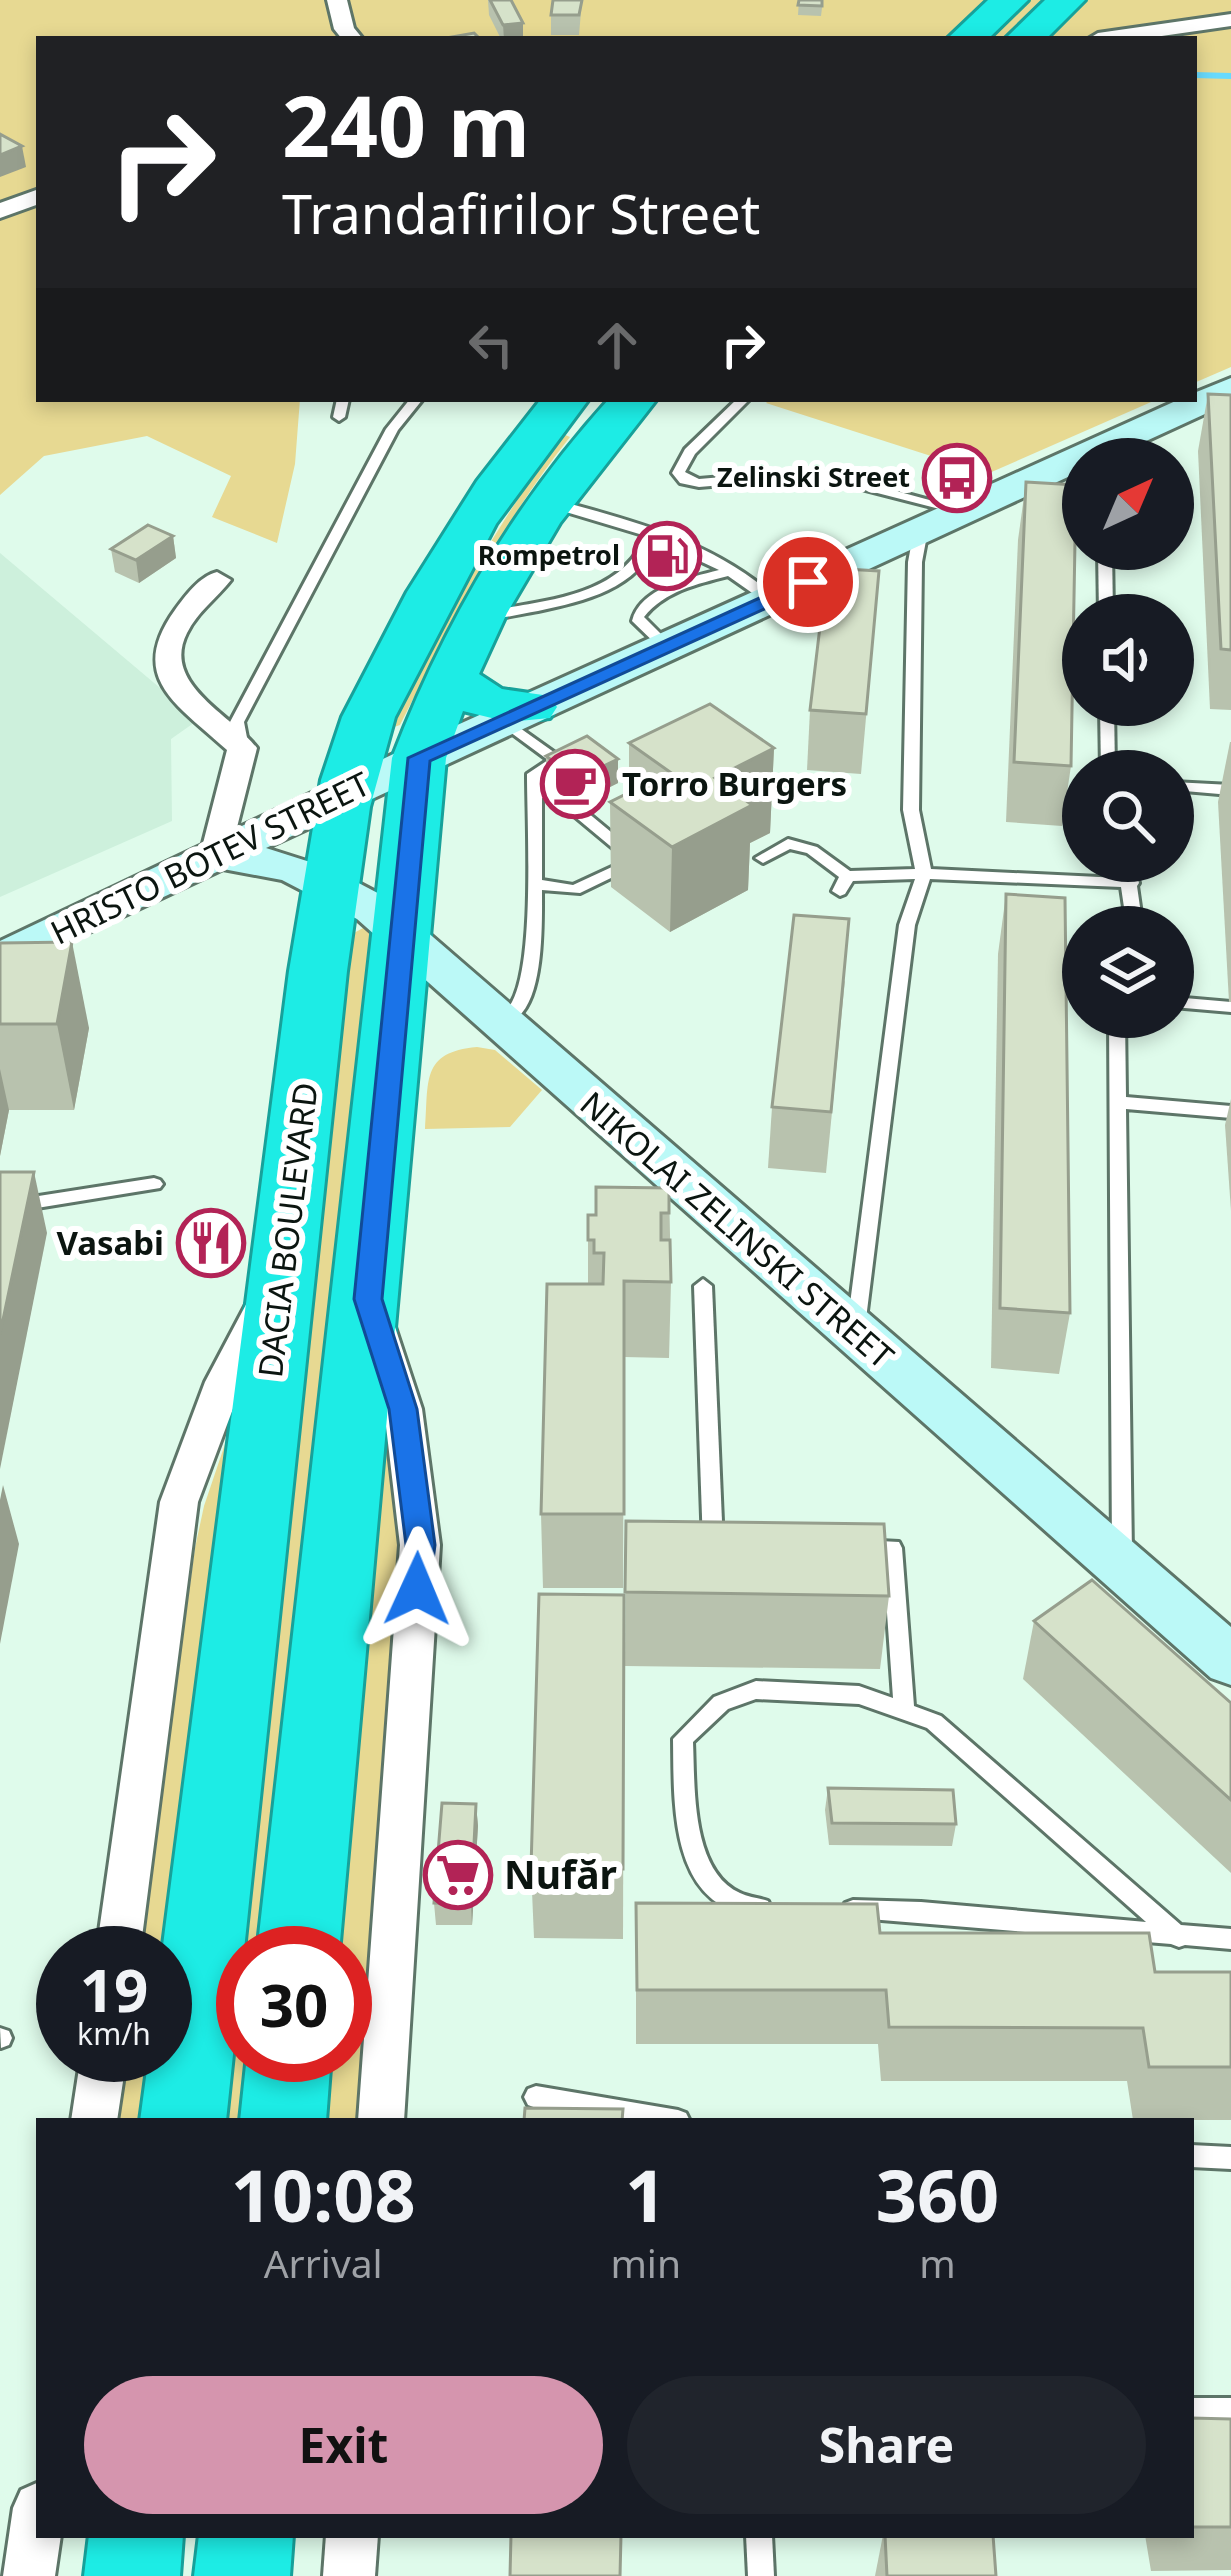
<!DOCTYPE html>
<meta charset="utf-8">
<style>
body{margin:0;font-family:"Noto Sans",sans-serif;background:#20242c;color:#f1f3f6;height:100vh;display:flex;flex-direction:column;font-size:45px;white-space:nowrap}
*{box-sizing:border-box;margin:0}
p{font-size:39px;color:#9ea1a6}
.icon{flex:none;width:66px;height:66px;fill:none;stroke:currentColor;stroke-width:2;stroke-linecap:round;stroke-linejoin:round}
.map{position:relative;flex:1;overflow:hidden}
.panel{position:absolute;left:36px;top:2118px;width:1158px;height:420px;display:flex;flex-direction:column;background:#171b24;border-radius:0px;box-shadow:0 6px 18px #0003}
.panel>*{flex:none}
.guide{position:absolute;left:36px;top:36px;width:1161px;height:366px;border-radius:0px;box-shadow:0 6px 18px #0003;background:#202124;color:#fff;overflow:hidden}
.needle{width:78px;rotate:44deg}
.tools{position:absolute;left:1062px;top:438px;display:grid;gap:24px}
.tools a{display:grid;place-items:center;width:132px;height:132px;border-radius:50%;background:#171b24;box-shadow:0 6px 18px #0003;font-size:60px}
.speed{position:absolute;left:36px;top:1926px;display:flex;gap:24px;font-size:60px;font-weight:700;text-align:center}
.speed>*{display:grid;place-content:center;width:156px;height:156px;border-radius:50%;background:#171b24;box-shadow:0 6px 18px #0003;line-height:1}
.speed small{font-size:30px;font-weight:400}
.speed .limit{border:18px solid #d22;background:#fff;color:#111}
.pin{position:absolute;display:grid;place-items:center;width:102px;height:102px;color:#fff;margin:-51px;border:6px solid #fff;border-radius:50%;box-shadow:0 3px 12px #0007}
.me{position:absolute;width:132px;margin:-66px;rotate:1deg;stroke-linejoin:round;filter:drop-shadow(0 0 9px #0008)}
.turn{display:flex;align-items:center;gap:42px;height:252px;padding:0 48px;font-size:54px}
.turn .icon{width:156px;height:156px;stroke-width:2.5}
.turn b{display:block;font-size:84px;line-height:102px}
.lanes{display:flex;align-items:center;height:114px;padding:0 48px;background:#0003;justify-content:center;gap:60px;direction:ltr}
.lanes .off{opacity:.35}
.eta{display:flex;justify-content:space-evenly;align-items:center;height:204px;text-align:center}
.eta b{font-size:72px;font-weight:700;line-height:84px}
.primary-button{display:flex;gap:24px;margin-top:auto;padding:24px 48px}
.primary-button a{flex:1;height:138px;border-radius:72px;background:#d595ae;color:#111;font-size:48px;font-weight:700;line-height:138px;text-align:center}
.primary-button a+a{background:#20242c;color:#f1f3f6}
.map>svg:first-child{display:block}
.built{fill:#cdf0dc}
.green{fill:#e7d992}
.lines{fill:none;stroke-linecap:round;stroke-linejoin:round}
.stream{stroke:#68dafd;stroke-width:6}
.lane-casing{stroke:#5d7568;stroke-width:6}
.street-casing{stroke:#5d7568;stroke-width:6}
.secondary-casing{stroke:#5d7568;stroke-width:6}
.highway-casing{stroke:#17a19a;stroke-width:6}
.lane{fill:#fff;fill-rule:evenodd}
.street{fill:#fff;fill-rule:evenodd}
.secondary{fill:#bbf9f7;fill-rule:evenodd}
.highway{fill:#1dece5;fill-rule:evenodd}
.wall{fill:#b8c2ae}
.shaded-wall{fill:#969e8d}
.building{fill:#d6e2ca;stroke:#969e8d;stroke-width:3}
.route{fill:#1a73e8;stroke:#114b97;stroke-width:3}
.labels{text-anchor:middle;stroke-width:12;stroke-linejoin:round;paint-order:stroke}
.far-poi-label{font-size:27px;font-weight:bold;fill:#0b1510;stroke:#fff;text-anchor:end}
.poi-label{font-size:33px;font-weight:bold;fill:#0b1510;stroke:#fff;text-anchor:start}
.street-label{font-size:33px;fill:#0b1510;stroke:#fff}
.near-poi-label{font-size:39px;font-weight:bold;fill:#0b1510;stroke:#fff;text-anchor:start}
</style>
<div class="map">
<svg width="1231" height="2576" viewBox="0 0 1231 2576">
<rect width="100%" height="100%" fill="#dffbeb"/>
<path class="built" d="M 0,553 L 198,720 L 171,739 L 172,821 L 0,897 Z"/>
<g class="green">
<path d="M 0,0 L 1231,0 L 1231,367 L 1194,383 L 1194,39 L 39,39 L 39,399 L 300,399 L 295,464 L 277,543 L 212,517 L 231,476 L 147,436 L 44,456 L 0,495 Z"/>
<path d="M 770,399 L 1158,399 L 987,474 L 766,403 Z"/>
<path d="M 563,434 L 570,437 C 500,525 451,625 400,725 L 394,727 L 391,724 C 443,623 495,526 563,434 Z"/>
<path d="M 365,927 L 370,930 L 266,1953 L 243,1953 L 243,2055 L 255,2055 L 248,2121 L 224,2121 L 352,934 Z"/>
<path d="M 477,1047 L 495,1050 L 542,1090 L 510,1127 L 425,1129 C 429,1082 420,1052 477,1047 Z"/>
<path d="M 245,1385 L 165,1953 L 139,1953 L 195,1548 L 204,1506 Z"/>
<path d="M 390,1412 L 399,1541 L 356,2121 L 321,2121 L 327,2055 L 345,2055 L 345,1953 L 335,1953 L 380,1414 Z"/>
<path d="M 125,2055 L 159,2055 L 150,2121 L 116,2121 Z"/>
</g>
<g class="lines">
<path class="stream" d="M 1194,75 L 1231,76"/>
<g class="lane-casing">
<g id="lane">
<path d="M 337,399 L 349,399 L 345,417 L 339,421 L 333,417 Z"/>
<path d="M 410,399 L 423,399 L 398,430 L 244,722 L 249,748 L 242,752 L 237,751 L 230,722 L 386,429 Z"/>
<path d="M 737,399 L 750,399 L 695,454 L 685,472 L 699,479 L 815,469 L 970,511 L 963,515 L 815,477 L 699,487 L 680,483 L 672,473 L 685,449 Z"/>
<path d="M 551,499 C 629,519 718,543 777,599 L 775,602 L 765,602 L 728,576 C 697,584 665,591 644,617 L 673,646 L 671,649 L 661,649 L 632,621 C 640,588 688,578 719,570 L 657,541 C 637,589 585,601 538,611 C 519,614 499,620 480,619 L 480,613 C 539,600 619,600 646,536 L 546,506 L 546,500 Z"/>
<path d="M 921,526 L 928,530 L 922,562 L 919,810 L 931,869 L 1120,878 L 1117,861 L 1133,861 L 1139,883 L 1137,886 L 1141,914 L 1137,927 L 1121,927 L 1125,914 L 1121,887 L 930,879 L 915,925 L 865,1327 L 856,1334 L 847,1327 L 899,925 L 915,879 L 853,881 L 845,894 L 840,896 L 832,891 L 839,877 L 807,853 L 790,849 L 763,863 L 755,858 L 788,839 L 817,847 L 850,871 L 915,869 L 903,810 L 908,562 L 914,530 Z"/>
<path d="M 1098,549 L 1112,549 L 1113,615 L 1099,615 Z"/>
<path d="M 1100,705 L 1114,705 L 1115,771 L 1101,771 Z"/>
<path d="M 503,716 L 565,760 L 541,776 L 542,789 L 564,793 L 646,861 L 580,893 L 542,890 C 542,922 544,995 518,1017 C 513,1021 505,1024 500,1026 L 492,1021 C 499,1014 507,1011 512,1002 C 535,961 527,824 527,774 L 548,760 L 498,723 L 498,717 ZM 542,798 L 555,800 L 627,860 L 573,885 L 542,880 Z"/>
<path d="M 1173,782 L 1231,785 L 1231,795 L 1173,790 Z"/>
<path d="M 1173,997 L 1231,1002 L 1231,1012 L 1173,1007 Z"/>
<path d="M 1109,1017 L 1125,1017 L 1126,1097 L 1231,1106 L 1231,1118 L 1126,1109 L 1132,1555 L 1129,1561 L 1122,1563 L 1115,1561 L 1112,1555 Z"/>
<path d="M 154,1178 L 160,1180 L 163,1184 L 160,1188 L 0,1214 L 0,1202 Z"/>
<path d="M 703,1279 L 712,1286 L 723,1545 L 720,1551 L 713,1553 L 706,1551 L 703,1545 L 694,1286 Z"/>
<path d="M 861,1540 L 899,1542 L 902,1548 L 914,1706 L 941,1716 L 1181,1925 L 1231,1929 L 1231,1949 L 1185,1945 L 1179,1947 L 1171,1944 L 845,1917 L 842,1910 L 845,1903 L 853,1900 L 921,1902 L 1146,1922 L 927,1728 L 859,1704 L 756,1699 L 728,1709 L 693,1742 C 695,1787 691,1871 740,1893 C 748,1897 759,1898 768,1901 L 771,1908 L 768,1915 C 757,1918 751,1916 740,1913 C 669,1894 674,1797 673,1739 L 714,1697 L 756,1681 L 859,1686 L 893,1698 L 883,1556 L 854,1554 L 851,1548 L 854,1542 Z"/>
<path d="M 0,2028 L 9,2031 L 12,2038 L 9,2045 L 1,2048 Z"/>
<path d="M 536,2086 L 678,2110 L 686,2113 L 690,2121 L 614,2121 L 536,2108 L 528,2105 L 524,2097 L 528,2089 Z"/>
<path d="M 1191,2145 L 1231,2147 L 1231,2169 L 1191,2167 Z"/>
<path d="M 1191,2398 L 1231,2398 L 1231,2424 L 1191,2422 Z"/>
<path d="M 746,2535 L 772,2535 L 774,2576 L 748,2576 Z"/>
</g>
</g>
<g class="street-casing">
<g id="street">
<path d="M 327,0 L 347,0 L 354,28 L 363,39 L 342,39 L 334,29 Z"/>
<path d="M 1231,14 L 1231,26 L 1141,39 L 1088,39 L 1098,33 Z"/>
<path d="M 39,189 L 39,204 L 0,218 L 0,203 Z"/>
<path d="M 217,572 L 231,580 C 217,598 197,612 187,633 C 161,684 231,714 257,748 L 230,855 L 215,865 L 200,855 L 227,750 C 178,705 126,678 175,610 C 185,596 200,576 217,572 Z"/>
<path d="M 263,1293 L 276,1297 L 281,1306 L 243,1382 L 198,1502 L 140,1953 L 96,1953 L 160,1502 L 205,1382 L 250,1297 Z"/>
<path d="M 377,1313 L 390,1317 L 395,1327 L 422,1409 L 440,1545 L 404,2121 L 358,2121 L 400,1545 L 384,1409 L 359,1327 L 364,1317 Z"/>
<path d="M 81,2055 L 127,2055 L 117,2121 L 71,2121 Z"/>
<path d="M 39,2482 L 39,2535 L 61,2535 L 55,2576 L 3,2576 L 13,2508 L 21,2490 Z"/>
<path d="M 326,2535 L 378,2535 L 375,2576 L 323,2576 Z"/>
</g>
</g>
<g class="secondary-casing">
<path id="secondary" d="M 1231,378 L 1231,402 L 1107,459 L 1083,459 L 1083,470 L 266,848 L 332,869 L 389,899 L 1231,1627 L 1231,1685 L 1211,1678 L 357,919 L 282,880 L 223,869 L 0,974 L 0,941 L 404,749 L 1180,399 L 1194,399 L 1194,393 Z"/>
</g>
<g class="highway-casing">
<g id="highway">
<path d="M 988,0 L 1028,0 L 988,39 L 947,39 Z"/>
<path d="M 1045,0 L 1085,0 L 1046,39 L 1005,39 Z"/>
<path d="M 541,399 L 589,399 L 496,524 L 395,717 L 370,807 L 347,971 L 226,2121 L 140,2121 L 149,2055 L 165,2055 L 162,1953 L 289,971 L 321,780 L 342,717 L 407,592 L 477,481 Z"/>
<path d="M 609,399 L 657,399 L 560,523 L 507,613 L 479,674 L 502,689 L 550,696 L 557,707 L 550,718 L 508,722 L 463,711 L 446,758 L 339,1953 L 257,1953 L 392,758 C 443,625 513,505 609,399 Z"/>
<path d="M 247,2055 L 331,2055 L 326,2121 L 240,2121 Z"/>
<path d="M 89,2535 L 183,2535 L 180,2576 L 84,2576 Z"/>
<path d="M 199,2535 L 293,2535 L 290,2576 L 194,2576 Z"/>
</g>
</g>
<use href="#lane" class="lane"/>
<use href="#street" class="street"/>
<use href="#secondary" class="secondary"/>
<use href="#highway" class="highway"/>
</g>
<g class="wall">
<path d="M 488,0 L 511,0 L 523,23 L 523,39 L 501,39 L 489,15 Z"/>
<path d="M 582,0 L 579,35 L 551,35 L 551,15 Z"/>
<path d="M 799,0 L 823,0 L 821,16 L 798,15 Z"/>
<path d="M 1208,394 L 1231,395 L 1231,710 L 1210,709 L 1198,451 Z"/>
<path d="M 1026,482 L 1071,766 L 1062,826 L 1006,822 L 1018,540 Z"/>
<path d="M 173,536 L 176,558 L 139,583 L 115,572 L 111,549 Z"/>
<path d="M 879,571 L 861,774 L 807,770 L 810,710 Z"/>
<path d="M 1230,742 L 1231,742 L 1231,1002 L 1229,1002 L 1218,802 Z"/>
<path d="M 629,743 L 774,748 L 770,833 L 750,843 L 748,890 L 670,932 L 611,887 L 610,802 L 629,792 Z"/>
<path d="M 546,756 L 618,759 L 618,783 L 578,803 L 546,779 Z"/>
<path d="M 1006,894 L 1070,1313 L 1059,1374 L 991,1368 L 998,954 Z"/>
<path d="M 0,943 L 89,1028 L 74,1110 L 9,1110 L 0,1156 Z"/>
<path d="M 845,980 L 826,1173 L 768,1168 L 772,1107 Z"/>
<path d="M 1231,1099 L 1231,1211 L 1225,1125 Z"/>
<path d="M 669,1188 L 671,1282 L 669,1358 L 624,1357 L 623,1588 L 543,1588 L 541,1514 L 588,1284 L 588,1215 L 596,1215 Z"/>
<path d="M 626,1521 L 889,1596 L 880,1669 L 625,1666 Z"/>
<path d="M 624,1595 L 623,1939 L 534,1938 L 531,1868 Z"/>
<path d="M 1034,1621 L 1231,1703 L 1231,1873 L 1023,1679 Z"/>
<path d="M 828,1788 L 956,1824 L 952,1846 L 829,1845 L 825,1810 Z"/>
<path d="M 476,1804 L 478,1826 L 472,1925 L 436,1925 L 434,1903 Z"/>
<path d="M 636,1903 L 880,1933 L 1155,1972 L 1231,1972 L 1231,2120 L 1133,2120 L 1127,2081 L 881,2081 L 878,2044 L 636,2044 Z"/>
<path d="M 1191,2418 L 1231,2419 L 1231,2570 L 1151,2571 L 1145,2535 L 1191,2535 Z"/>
<path d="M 883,2535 L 993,2535 L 996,2576 L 875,2576 Z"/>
</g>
<g class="shaded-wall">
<path d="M 523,23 L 523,39 L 504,39 L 503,25 Z"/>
<path d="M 22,146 L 26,167 L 0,177 L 0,155 Z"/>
<path d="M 173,536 L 176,558 L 139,583 L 136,560 Z"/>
<path d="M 774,748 L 770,833 L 750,843 L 748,890 L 670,932 L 672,847 L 715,778 Z"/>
<path d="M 618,759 L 618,783 L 578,803 L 577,779 Z"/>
<path d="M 72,942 L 89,1028 L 74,1110 L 57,1024 Z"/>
<path d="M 0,1069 L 9,1110 L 0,1156 Z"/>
<path d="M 34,1172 L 47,1233 L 0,1469 L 0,1334 Z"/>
<path d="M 3,1485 L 19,1544 L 0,1644 L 0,1500 Z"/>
<path d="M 476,1804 L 478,1826 L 472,1925 L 471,1904 Z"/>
</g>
<g class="building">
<path d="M 490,0 L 511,0 L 523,23 L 503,25 Z"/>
<path d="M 553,0 L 582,0 L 579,15 L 551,15 Z"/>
<path d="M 799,0 L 822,0 L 822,6 L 798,5 Z"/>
<path d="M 474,33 L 480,39 L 454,39 L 452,37 Z"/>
<path d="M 0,134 L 22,146 L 0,155 Z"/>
<path d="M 1208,394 L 1231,395 L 1231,650 L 1221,649 Z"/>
<path d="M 1026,482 L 1076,485 L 1071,766 L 1014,762 Z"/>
<path d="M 148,525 L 173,536 L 136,560 L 111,549 Z"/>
<path d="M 827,568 L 879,571 L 866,714 L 810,710 Z"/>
<path d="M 710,704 L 774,748 L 715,778 L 752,805 L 672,847 L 610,802 L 670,772 L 629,743 Z"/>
<path d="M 587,736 L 618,759 L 577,779 L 546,756 Z"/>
<path d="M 1006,894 L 1065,898 L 1070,1313 L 1000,1308 Z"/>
<path d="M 794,915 L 849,919 L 831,1112 L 772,1107 Z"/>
<path d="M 72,942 L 57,1024 L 0,1024 L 0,943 Z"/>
<path d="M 0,1172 L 34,1172 L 0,1334 Z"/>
<path d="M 596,1187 L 669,1188 L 669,1213 L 661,1213 L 661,1240 L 670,1240 L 671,1282 L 624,1281 L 624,1514 L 541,1514 L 547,1284 L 603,1284 L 604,1253 L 594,1253 L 594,1240 L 588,1240 L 588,1215 L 596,1215 Z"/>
<path d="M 626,1521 L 884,1524 L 889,1596 L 625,1592 Z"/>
<path d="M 1092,1580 L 1231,1703 L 1231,1800 L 1034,1621 Z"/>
<path d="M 539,1594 L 624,1595 L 623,1869 L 531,1868 Z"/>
<path d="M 828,1788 L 953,1790 L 956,1824 L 832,1823 Z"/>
<path d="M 442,1803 L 476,1804 L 471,1904 L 434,1903 Z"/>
<path d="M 636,1903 L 877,1904 L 880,1933 L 1149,1933 L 1155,1972 L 1231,1972 L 1231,2067 L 1149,2067 L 1143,2028 L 889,2027 L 886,1990 L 637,1990 Z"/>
<path d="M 525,2108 L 623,2109 L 622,2121 L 524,2121 Z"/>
<path d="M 1191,2418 L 1231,2419 L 1231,2527 L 1191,2527 Z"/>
<path d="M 511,2535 L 621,2535 L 620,2576 L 510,2576 Z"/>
<path d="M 885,2535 L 993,2535 L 996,2576 L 887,2576 Z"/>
</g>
<path class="route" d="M 808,576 L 815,577 L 815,586 L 430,761 L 382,1299 L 417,1409 L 435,1545 L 428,1598 L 407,1598 L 402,1589 L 406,1545 L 389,1409 L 354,1299 L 408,758 Z"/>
<defs>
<g id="bus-ring" transform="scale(3.45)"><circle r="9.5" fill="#fff" stroke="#b22356" stroke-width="1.5"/><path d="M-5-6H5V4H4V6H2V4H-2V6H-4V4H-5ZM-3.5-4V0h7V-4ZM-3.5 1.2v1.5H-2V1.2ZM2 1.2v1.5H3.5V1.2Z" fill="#b22356"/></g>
<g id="fuel-ring" transform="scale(3.45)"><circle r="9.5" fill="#fff" stroke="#b22356" stroke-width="1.5"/><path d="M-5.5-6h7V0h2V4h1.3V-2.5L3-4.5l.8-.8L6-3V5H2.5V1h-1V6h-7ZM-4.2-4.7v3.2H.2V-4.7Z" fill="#b22356"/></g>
<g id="cafe-ring" transform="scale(3.45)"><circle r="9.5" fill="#fff" stroke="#b22356" stroke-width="1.5"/><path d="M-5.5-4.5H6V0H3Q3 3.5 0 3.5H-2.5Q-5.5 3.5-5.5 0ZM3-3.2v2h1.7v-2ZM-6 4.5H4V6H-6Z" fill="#b22356"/></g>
<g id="restaurant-ring" transform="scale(3.45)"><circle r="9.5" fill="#fff" stroke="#b22356" stroke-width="1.5"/><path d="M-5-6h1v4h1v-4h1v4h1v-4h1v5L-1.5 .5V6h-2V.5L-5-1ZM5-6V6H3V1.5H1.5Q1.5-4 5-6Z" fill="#b22356"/></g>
<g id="supermarket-ring" transform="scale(3.45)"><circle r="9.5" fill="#fff" stroke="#b22356" stroke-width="1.5"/><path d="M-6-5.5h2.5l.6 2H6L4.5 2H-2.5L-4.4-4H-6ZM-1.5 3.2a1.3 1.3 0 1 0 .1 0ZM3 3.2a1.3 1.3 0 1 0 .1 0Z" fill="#b22356"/></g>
</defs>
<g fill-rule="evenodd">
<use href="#bus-ring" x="957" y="478"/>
<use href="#fuel-ring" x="667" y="556"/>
<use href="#cafe-ring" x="575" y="784"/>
<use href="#restaurant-ring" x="211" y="1243"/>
<use href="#supermarket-ring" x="458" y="1875"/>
</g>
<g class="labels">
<g class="far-poi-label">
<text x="910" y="487">Zelinski Street</text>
<text x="620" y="565">Rompetrol</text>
</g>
<g class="poi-label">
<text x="622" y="796">Torro Burgers</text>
<text x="164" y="1255" text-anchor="end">Vasabi</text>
</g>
<g class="street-label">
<text transform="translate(210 858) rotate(-26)" y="12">HRISTO BOTEV STREET</text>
<text transform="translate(288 1230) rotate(-83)" y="12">DACIA BOULEVARD</text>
<text transform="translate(737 1230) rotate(41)" y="12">NIKOLAI ZELINSKI STREET</text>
</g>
<g class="near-poi-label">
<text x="504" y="1889">Nufăr</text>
</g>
</g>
</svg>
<div class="tools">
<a><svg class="needle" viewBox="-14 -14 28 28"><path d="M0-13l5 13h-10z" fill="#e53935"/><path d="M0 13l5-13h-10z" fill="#9ea1a6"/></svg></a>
<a><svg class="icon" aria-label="sound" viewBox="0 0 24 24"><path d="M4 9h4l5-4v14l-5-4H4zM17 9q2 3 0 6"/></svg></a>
<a><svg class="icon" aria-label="search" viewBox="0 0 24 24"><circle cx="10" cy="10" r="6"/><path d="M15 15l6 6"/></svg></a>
<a><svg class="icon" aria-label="layers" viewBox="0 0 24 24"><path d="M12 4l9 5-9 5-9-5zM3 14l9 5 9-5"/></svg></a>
</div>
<div class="speed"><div>19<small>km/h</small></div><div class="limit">30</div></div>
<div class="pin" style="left:808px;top:582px;background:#d93025"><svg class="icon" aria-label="arrive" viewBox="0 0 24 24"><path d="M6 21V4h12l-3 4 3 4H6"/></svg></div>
<svg class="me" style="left:417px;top:1589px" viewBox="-20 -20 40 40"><path d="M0-17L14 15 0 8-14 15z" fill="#1a73e8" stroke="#fff" stroke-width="4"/></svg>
<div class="guide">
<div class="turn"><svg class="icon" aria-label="right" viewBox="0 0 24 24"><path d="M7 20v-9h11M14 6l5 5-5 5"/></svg><div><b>240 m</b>Trandafirilor Street</div></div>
<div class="lanes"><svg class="icon off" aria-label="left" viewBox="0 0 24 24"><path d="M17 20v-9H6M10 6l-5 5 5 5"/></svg><svg class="icon off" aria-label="ahead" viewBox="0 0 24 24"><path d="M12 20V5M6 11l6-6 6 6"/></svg><svg class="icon" aria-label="right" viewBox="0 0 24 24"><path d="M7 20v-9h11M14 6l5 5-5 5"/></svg></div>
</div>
<section class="panel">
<div class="eta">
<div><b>10:08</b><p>Arrival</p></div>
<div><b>1</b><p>min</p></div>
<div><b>360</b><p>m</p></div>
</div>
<div class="primary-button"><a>Exit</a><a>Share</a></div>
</section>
</div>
